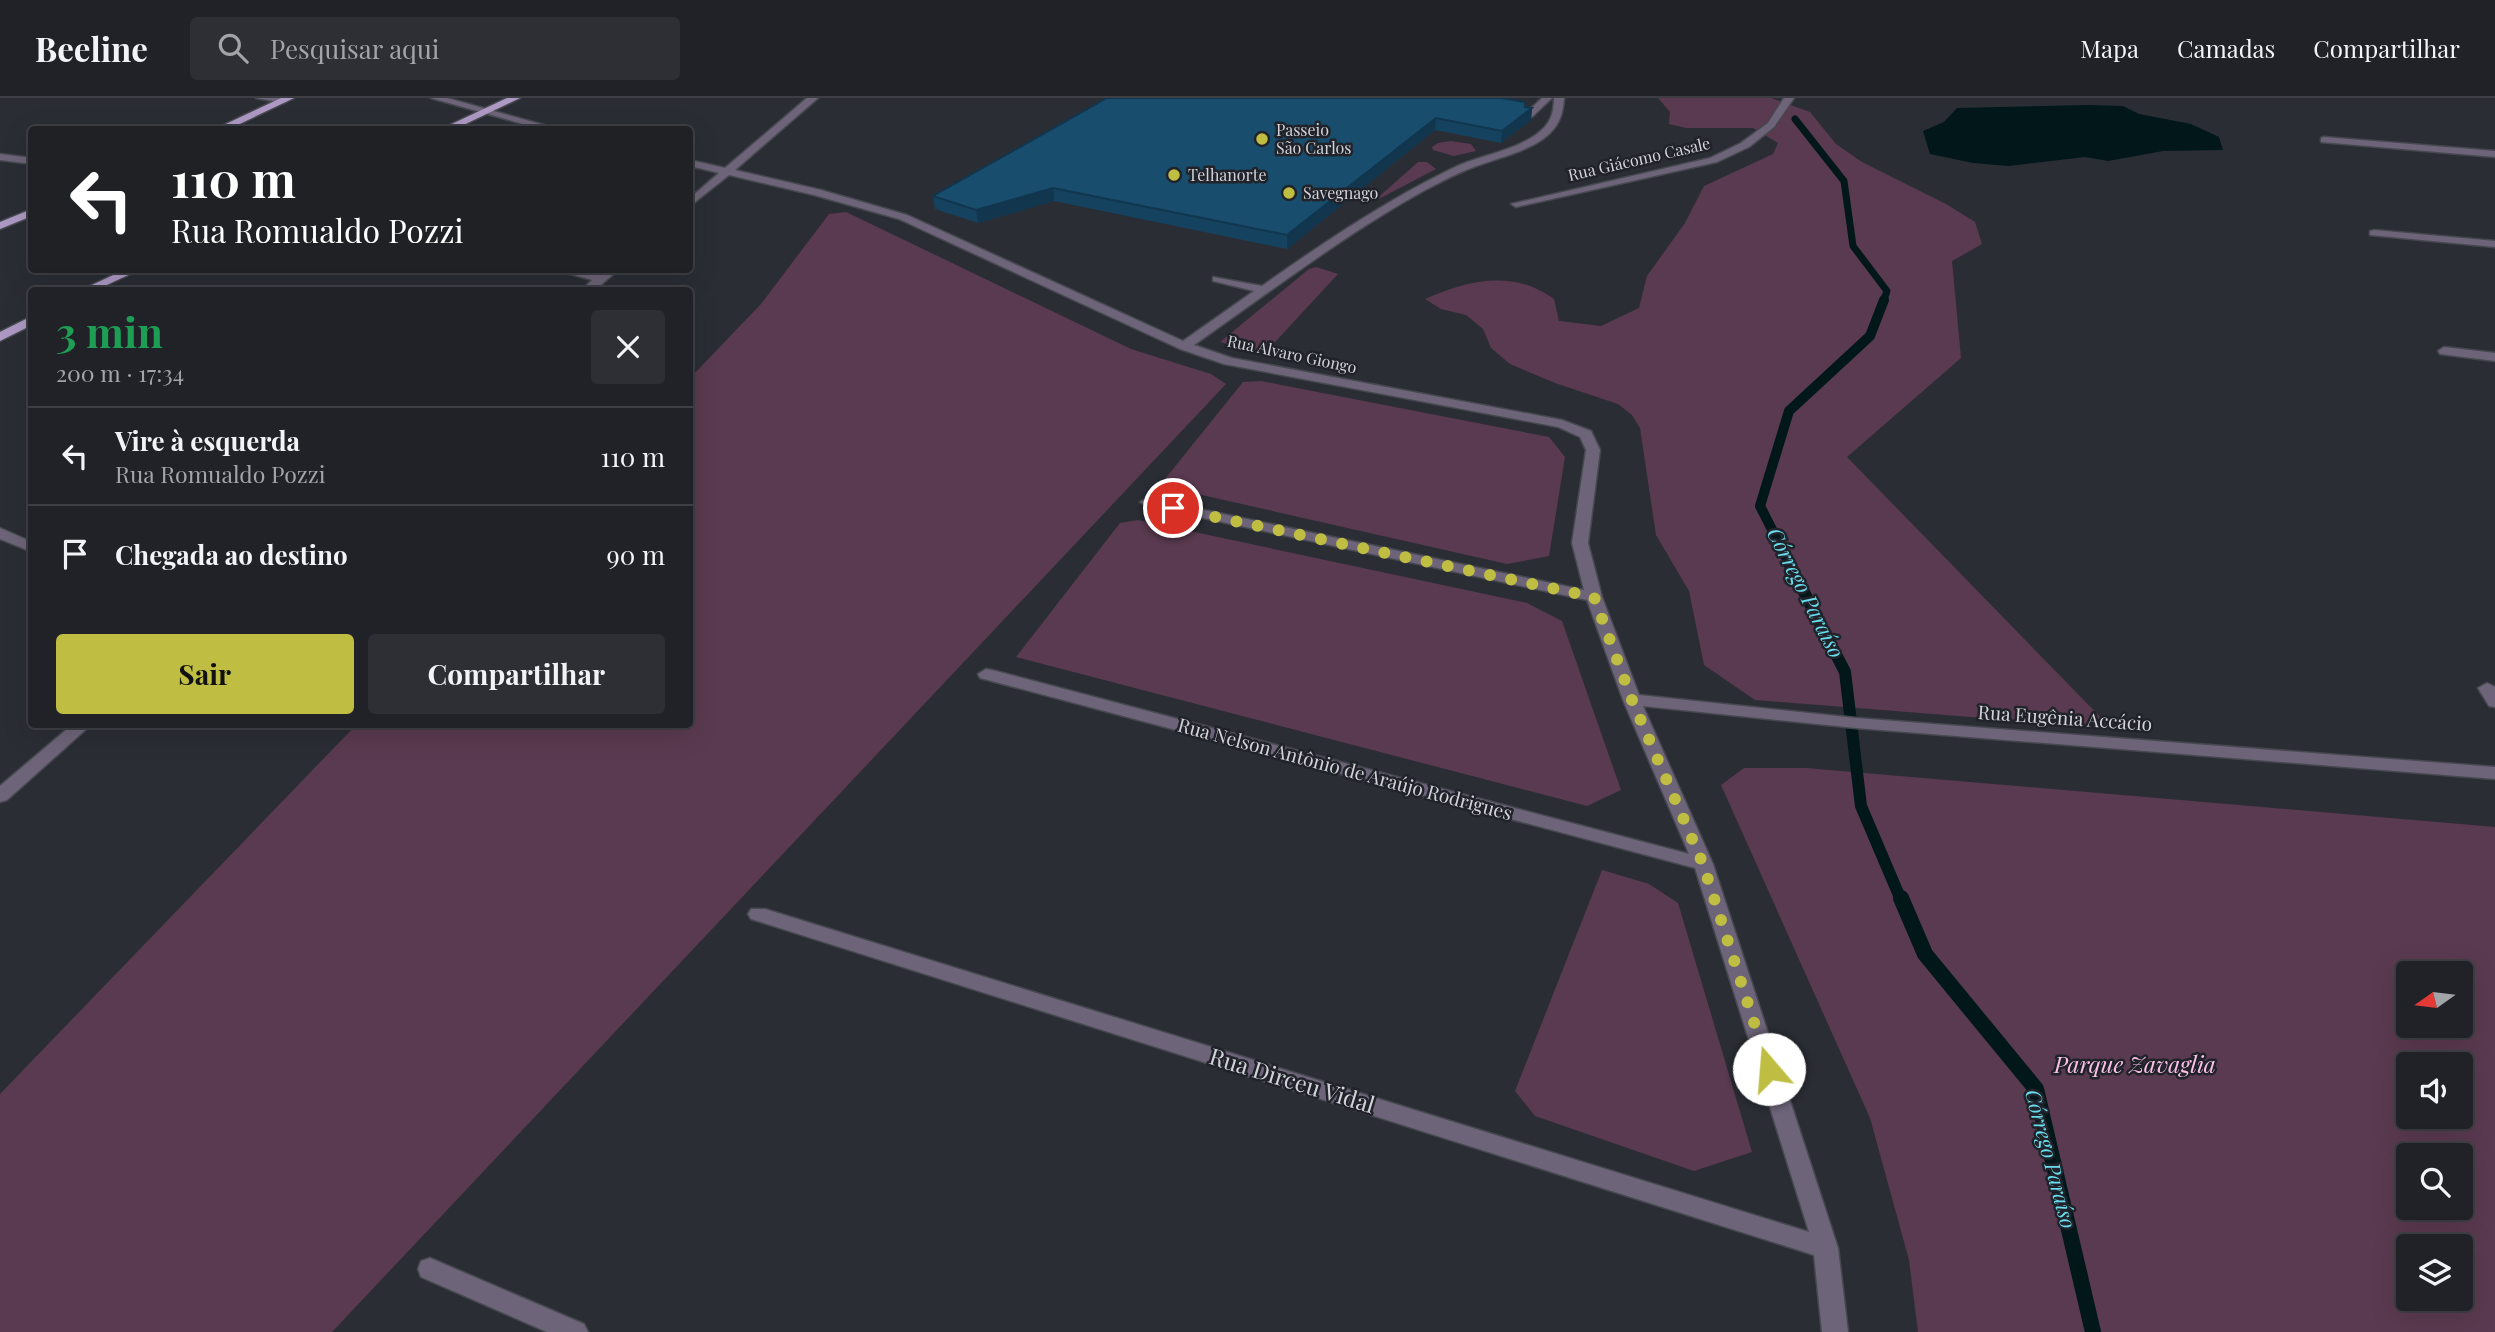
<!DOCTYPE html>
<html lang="pt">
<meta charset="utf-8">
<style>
body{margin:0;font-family:"Playfair Display",serif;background:#2d2f34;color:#f1f3f6;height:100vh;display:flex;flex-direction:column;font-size:26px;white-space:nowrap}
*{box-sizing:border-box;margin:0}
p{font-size:23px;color:#a2a4a8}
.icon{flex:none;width:38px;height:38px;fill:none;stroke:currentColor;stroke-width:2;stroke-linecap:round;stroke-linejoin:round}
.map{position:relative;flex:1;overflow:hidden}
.panel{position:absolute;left:28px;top:189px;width:665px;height:441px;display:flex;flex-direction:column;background:#202228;border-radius:7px;box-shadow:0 7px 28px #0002,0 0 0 2px #3d3f45}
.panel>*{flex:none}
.guide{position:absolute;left:28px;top:28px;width:665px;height:147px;border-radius:7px;box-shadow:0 7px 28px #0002,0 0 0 2px #3d3f45;background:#202124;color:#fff;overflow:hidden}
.needle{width:46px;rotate:256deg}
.buttons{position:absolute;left:2396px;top:863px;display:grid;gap:14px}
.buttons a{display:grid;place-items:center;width:77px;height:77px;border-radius:7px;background:#202228;box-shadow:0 7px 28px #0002,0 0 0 2px #3d3f45;font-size:35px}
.pin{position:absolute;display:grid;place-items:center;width:60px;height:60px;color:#fff;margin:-30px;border:4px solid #fff;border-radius:50%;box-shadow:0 2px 7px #0007}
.me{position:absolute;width:77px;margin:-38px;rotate:342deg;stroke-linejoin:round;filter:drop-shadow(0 0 5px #0008)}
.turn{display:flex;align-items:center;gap:24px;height:147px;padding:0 28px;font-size:32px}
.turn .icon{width:91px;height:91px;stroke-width:2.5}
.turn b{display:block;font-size:49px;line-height:60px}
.round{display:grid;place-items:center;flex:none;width:74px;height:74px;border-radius:7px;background:#2d2f34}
.headline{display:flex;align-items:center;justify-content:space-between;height:119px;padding:0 28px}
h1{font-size:42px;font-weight:700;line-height:52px;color:#1e9e55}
.cta{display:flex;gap:14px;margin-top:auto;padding:14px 28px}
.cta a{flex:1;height:80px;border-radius:7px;background:#bfbe42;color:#111;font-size:28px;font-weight:700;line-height:80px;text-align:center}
.cta a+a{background:#2d2f34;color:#f1f3f6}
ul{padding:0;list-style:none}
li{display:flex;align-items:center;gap:21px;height:98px;padding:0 28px;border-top:2px solid #3d3f45}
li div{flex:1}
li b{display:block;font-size:26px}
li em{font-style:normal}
header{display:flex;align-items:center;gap:42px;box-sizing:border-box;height:98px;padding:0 35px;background:#202228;border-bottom:2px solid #3d3f45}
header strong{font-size:33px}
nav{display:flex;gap:38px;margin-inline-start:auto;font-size:24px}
.search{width:490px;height:63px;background:#2d2f34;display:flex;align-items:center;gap:18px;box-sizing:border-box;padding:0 24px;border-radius:7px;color:#a2a4a8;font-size:26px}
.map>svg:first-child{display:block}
.green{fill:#5a3a50;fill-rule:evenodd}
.water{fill:#01171a}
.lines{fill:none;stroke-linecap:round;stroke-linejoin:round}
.stream-far3{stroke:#01171a;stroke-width:7}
.stream-far2{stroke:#01171a;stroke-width:10}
.stream-far1{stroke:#01171a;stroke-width:12}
.stream{stroke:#01171a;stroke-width:16}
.minor-casing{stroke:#46484f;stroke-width:3}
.major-casing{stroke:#46484f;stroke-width:3}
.minor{fill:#6d6479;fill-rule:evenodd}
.major{fill:#ad99c4;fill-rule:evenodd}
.wall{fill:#15425f}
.shaded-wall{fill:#11364d}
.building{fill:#184d6e;stroke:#11364d;stroke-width:2}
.route{stroke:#bfbe42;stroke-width:12;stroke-dasharray:0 21.6}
.poi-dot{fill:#bfbe42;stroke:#21232b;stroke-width:2.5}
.labels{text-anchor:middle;stroke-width:5;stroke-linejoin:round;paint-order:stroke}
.far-poi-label{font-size:16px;fill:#d1d3d8;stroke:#21232b;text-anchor:start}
.far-street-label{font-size:16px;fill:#d1d3d8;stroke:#21232b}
.street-label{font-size:19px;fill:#d1d3d8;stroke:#21232b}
.water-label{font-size:21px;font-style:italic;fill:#69ddee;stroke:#21232b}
.near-park-label{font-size:23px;font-style:italic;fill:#fbbfe8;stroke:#21232b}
.near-street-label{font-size:23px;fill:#d1d3d8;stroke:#21232b}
</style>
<header>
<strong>Beeline</strong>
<div class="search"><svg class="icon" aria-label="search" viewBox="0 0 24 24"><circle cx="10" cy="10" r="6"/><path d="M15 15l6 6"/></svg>Pesquisar aqui</div>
<nav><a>Mapa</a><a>Camadas</a><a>Compartilhar</a></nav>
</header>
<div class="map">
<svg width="2495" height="1234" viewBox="0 0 2495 1234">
<rect width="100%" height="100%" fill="#2b2d35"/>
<g class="green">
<path d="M 1658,0 L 1771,0 L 1810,14 L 1836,46 L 1862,64 L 1946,106 L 1975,124 L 1982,146 L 1952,163 L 1961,260 L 1847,359 L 2111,630 L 1755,602 L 1704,567 L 1689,493 L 1656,437 L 1640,330 L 1632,317 L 1618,306 L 1555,285 L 1510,266 L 1491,250 L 1483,231 L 1466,217 L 1441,211 L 1425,201 C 1468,182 1513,171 1554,201 L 1559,223 L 1601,228 L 1639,210 L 1647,178 L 1685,125 L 1704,88 L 1773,56 L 1778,45 L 1753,30 L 1686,30 L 1669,26 L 1670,14 Z"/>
<path d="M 1451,43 L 1471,46 L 1476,53 L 1454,58 L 1433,52 L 1432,49 L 1438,45 Z"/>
<path d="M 1418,64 L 1427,64 L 1436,71 L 1373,104 Z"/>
<path d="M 846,114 L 1131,251 L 1211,276 L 1226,286 L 332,1234 L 0,1234 L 0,996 L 356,627 L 690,626 L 690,280 L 761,206 L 829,116 Z"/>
<path d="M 1316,169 L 1338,176 L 1264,256 L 1220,244 L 1309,171 Z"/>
<path d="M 1261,283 L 1549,339 L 1565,359 L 1549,458 L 1507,466 L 1171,390 L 1165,381 L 1243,284 Z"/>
<path d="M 1138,422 L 1527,505 L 1562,523 L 1621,692 L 1587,708 L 1016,559 L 1120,425 Z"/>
<path d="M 1744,670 L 1806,670 L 2495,729 L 2495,1234 L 1918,1234 L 1909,1162 L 1870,1020 L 1721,687 ZM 2408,875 L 2460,875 L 2460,928 L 2408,928 ZM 2408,966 L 2460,966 L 2460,1018 L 2408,1018 ZM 2408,1057 L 2460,1057 L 2460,1110 L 2408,1110 ZM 2408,1148 L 2460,1148 L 2460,1200 L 2408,1200 Z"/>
<path d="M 1602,772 L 1649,786 L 1678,805 L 1752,1054 L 1694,1073 L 1535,1018 L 1515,993 Z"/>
</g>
<path class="water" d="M 2088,7 L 2123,8 L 2139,16 L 2191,26 L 2219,39 L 2223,52 L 2163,53 L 2108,63 L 2085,59 L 2009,68 L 1973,65 L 1930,56 L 1923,33 L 1944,24 L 1957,10 Z"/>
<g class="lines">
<path class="stream-far3" d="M 1795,21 L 1844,83 L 1853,148 L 1887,193 L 1883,204"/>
<path class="stream-far2" d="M 1789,465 L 1760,408 L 1789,313 L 1870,238 L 1884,202"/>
<path class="stream-far1" d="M 1788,463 L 1845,574 L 1861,708 L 1901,802"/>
<path class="stream" d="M 1901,800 L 1925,856 L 2036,991 L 2093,1234"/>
<g class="minor-casing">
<g id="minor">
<path d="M 256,0 L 287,0 L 289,2 L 284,5 Z"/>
<path d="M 431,0 L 447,0 L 562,32 L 544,32 Z"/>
<path d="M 807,0 L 818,0 L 735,72 L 821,92 L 907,117 L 1183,243 L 1254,193 L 1213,183 L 1213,179 L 1262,188 C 1323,145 1385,103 1453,70 C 1480,57 1512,54 1537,36 C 1550,26 1554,16 1554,0 L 1564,0 C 1563,18 1558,30 1543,41 C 1523,55 1497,60 1474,69 C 1457,75 1441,84 1425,92 C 1344,137 1270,194 1194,247 L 1232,260 L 1562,322 L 1591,333 L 1600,352 L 1588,445 L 1602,499 L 1639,597 L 1856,620 L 2495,669 L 2495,681 L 1856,630 L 1643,608 L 1713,766 L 1838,1150 L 1848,1234 L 1822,1234 L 1814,1157 L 751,821 L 748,816 L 751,811 L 765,811 L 1809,1134 L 1695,770 L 980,580 L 978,576 L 986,571 L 992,572 L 1689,756 L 1623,602 L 1587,502 L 1147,408 L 1140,404 L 1147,400 L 1584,492 L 1572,445 L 1586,352 L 1580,339 L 1558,329 L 1224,266 L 1180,251 L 899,121 L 814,97 L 729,77 L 690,108 L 690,100 L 719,75 L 690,68 L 690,62 L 725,70 Z"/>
<path d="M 1542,0 L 1552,0 L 1532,19 L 1526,19 L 1526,15 Z"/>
<path d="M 1784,0 L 1794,0 L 1774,29 L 1749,49 L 1717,64 L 1516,109 L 1511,106 L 1710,60 L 1741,45 L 1768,25 Z"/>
<path d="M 2324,39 L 2495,53 L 2495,59 L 2321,44 L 2321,40 Z"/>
<path d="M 0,56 L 32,60 L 32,66 L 0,62 Z"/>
<path d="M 2374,132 L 2495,143 L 2495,149 L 2370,137 L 2370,133 Z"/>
<path d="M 563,172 L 579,172 L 599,177 L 606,172 L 618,172 L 595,192 L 582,192 L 592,182 L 564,174 Z"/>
<path d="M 2444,249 L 2495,255 L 2495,263 L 2440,256 L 2438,253 Z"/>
<path d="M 0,430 L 32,444 L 32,454 L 0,441 Z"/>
<path d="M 2487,585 L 2495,589 L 2495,609 L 2489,608 L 2478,590 Z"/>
<path d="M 73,626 L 92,626 L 7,702 L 0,704 L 0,688 Z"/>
<path d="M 430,1160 L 584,1226 L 588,1234 L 547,1234 L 421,1179 L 418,1171 L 421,1163 Z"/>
</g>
</g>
<g class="major-casing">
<g id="major">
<path d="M 281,0 L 294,0 L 227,32 L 213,32 Z"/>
<path d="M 507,0 L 520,0 L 453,32 L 439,32 Z"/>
<path d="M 32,111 L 32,118 L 0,131 L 0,124 Z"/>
<path d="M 124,172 L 139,172 L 96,192 L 81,192 Z"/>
<path d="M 32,218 L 32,227 L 0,243 L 0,234 Z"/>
</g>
</g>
<use href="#minor" class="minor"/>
<use href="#major" class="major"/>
</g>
<path class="wall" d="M 1107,0 L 1525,9 L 1532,10 L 1531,22 L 1501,45 L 1435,32 L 1287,151 L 1054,103 L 978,125 L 935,111 L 933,98 Z"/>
<g class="shaded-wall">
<path d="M 1532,10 L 1531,22 L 1501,45 L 1502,33 Z"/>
<path d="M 1436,20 L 1435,32 L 1287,151 L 1287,137 Z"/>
<path d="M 1053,90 L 1054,103 L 978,125 L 976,112 Z"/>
</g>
<path class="building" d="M 1107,0 L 1501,0 L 1525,4 L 1525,9 L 1532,10 L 1502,33 L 1436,20 L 1287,137 L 1053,90 L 976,112 L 933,98 Z"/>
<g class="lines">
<path class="route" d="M 1173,410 L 1594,499 L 1632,602 L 1703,766 L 1769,971"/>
</g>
<g class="poi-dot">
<circle cx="1262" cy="41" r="7"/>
<circle cx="1174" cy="77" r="7"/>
<circle cx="1289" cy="95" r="7"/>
</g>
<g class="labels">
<g class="far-poi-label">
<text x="1276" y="38">Passeio<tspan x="1276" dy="18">São Carlos</tspan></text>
<text x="1188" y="83">Telhanorte</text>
<text x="1303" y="101">Savegnago</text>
</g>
<g class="far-street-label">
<text transform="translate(1639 61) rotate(-13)" y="6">Rua Giácomo Casale</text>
<text transform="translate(1292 256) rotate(12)" y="6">Rua Alvaro Giongo</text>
</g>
<g class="street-label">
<text transform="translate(2065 620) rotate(4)" y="7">Rua Eugênia Accácio</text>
<text transform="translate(1345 671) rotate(15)" y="7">Rua Nelson Antônio de Araújo Rodrigues</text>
</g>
<g class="water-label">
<text transform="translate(1805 495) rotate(63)" y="7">Córrego Paraíso</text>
<text transform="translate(2050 1061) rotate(75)" y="7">Córrego Paraíso</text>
</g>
<g class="near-park-label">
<text x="2135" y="975">Parque Zavaglia</text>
</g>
<g class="near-street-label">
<text transform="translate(1292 983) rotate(17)" y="8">Rua Dirceu Vidal</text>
</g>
</g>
</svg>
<div class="buttons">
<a><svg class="needle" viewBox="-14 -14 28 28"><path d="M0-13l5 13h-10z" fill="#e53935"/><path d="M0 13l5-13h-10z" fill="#a2a4a8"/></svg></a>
<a><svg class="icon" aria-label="sound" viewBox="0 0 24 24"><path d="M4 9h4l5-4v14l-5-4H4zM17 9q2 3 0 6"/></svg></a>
<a><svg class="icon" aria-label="search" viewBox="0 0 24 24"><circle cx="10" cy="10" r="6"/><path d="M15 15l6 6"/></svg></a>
<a><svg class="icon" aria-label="layers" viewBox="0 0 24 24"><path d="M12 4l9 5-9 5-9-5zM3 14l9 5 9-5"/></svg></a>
</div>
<div class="pin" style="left:1173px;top:410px;background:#d93025"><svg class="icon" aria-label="arrive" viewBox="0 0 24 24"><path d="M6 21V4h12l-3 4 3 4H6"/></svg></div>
<svg class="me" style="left:1769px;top:971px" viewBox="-20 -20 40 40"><circle r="19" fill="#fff"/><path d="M0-13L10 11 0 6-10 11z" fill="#bfbe42"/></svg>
<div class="guide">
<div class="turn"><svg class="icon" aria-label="left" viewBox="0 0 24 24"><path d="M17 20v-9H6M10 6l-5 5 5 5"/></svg><div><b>110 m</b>Rua Romualdo Pozzi</div></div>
</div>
<section class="panel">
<div class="headline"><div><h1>3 min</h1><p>200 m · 17:34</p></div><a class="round"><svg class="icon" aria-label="close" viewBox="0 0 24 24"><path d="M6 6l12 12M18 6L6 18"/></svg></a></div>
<ul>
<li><svg class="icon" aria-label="left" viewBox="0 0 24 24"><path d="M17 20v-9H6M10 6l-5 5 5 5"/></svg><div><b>Vire à esquerda</b><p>Rua Romualdo Pozzi</p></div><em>110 m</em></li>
<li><svg class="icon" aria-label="arrive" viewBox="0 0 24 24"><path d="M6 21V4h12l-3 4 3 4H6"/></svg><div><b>Chegada ao destino</b></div><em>90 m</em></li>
</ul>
<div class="cta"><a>Sair</a><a>Compartilhar</a></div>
</section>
</div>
